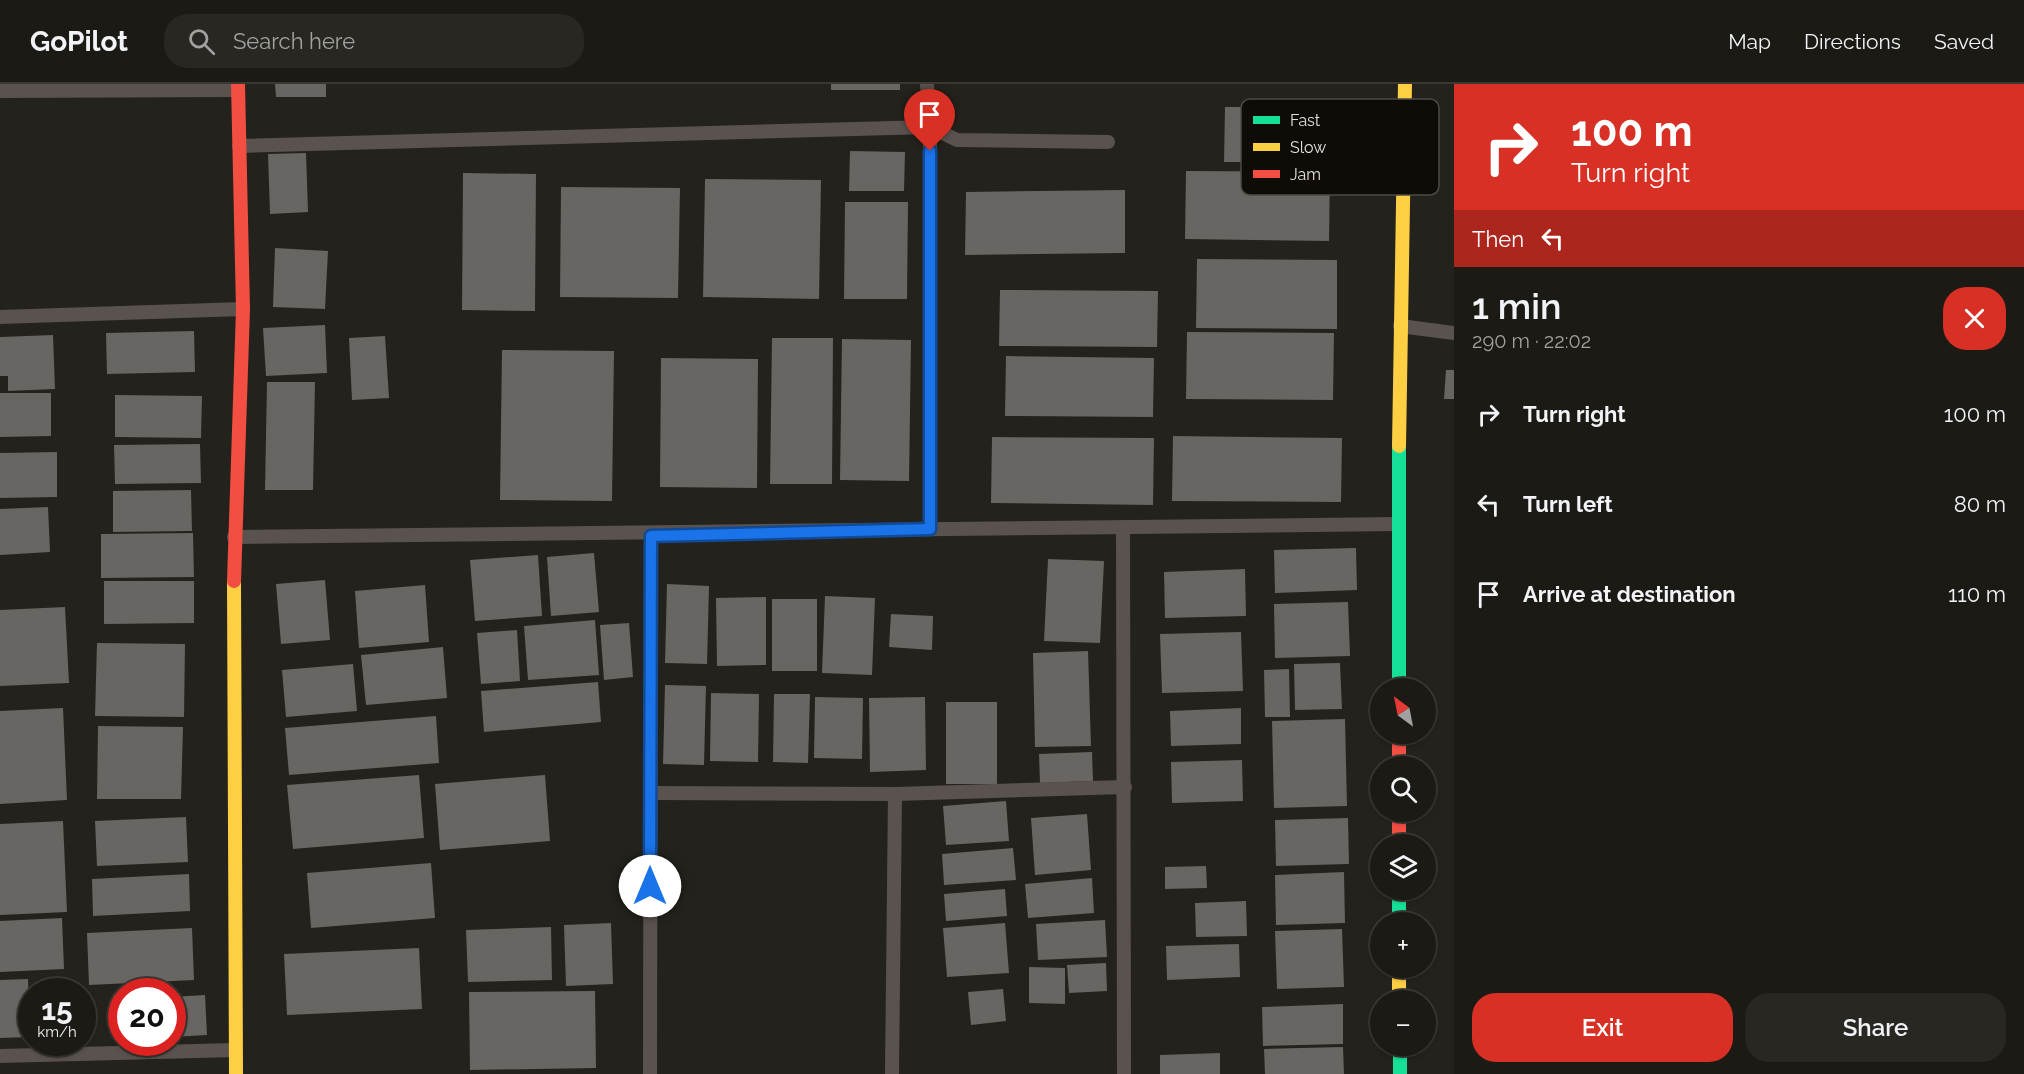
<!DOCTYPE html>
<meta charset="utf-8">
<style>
body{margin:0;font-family:Raleway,sans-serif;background:#282722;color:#f1f3f6;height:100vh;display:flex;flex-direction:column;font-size:22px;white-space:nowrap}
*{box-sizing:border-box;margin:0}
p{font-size:20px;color:#a0a1a0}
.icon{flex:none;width:33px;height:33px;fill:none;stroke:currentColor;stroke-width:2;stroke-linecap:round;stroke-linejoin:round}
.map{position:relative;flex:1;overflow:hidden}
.panel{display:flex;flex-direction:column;background:#1b1a15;width:570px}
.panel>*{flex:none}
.guide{background:#d93025;color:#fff;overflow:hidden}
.needle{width:39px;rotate:328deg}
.fabs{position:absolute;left:1370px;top:594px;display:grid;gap:12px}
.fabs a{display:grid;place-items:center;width:66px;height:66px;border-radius:50%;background:#1b1a15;box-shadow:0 2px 4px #0004,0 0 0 2px #393834;font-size:30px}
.speed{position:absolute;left:18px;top:894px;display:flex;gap:12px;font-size:30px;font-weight:700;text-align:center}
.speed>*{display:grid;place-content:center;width:78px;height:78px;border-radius:50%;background:#1b1a15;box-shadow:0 2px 4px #0004,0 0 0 2px #393834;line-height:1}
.speed small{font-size:15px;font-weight:400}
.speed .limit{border:9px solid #d22;background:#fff;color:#111}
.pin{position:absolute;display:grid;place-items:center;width:51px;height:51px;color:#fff;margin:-62px -26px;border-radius:50% 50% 50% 0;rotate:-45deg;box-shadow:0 0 6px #0007}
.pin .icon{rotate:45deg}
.me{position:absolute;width:66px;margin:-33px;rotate:0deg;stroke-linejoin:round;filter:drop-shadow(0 0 4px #0008)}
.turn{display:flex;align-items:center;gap:21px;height:126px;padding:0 18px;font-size:27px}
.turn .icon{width:78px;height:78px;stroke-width:2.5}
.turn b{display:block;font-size:42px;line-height:51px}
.then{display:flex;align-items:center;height:57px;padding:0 18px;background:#0003;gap:12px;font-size:22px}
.round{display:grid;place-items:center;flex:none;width:63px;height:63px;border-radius:24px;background:#282722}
.head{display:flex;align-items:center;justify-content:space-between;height:102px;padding:0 18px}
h1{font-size:36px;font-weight:600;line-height:45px}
.button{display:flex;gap:12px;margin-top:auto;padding:12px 18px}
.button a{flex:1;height:69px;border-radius:24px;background:#d93025;color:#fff;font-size:24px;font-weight:600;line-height:69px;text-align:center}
.button a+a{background:#282722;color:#f1f3f6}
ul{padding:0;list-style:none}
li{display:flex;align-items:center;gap:18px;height:90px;padding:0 18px}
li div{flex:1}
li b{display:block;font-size:22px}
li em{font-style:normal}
header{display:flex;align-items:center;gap:36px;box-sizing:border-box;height:84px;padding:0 30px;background:#1b1a15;border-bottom:2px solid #393834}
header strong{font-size:28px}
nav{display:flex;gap:33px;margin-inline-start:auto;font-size:21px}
.search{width:420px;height:54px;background:#282722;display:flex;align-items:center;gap:15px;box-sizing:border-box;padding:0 21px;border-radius:24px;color:#a0a1a0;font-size:22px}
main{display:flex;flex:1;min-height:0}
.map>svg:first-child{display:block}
.building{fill:#686562}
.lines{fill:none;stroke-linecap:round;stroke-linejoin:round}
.lane{stroke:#5a524e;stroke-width:14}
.fast{stroke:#16e098;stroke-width:14}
.slow{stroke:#ffcf43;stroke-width:14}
.jam{stroke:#f24e42;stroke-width:14}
.route-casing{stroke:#114b97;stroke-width:15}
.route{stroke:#1a73e8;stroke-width:10}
.key{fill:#0f0c08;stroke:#4e4b46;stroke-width:1.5}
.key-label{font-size:16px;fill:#e2ded8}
</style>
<header>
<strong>GoPilot</strong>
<div class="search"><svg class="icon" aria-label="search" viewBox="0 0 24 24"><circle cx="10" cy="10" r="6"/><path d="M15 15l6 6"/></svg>Search here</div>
<nav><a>Map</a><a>Directions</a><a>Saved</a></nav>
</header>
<main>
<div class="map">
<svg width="1454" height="990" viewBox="0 0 1454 990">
<rect width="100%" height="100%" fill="#24221c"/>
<g class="building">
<path d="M 275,0 L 326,0 L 326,13 L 276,13 Z"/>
<rect x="831" y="0" width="69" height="6"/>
<path d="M 1225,23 L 1316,23 L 1316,78 L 1224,78 Z"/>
<path d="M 850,67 L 905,68 L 904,107 L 849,107 Z"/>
<path d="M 306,69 L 308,128 L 270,130 L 268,70 Z"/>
<path d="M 1186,87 L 1330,88 L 1329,157 L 1185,155 Z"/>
<path d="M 463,89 L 536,90 L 535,227 L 462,226 Z"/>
<path d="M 705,95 L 821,96 L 819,215 L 703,213 Z"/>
<path d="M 561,103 L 680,104 L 678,214 L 560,213 Z"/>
<path d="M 1125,106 L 1125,169 L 965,171 L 966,108 Z"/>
<path d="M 845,118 L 908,118 L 907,215 L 844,215 Z"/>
<path d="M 275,164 L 328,167 L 325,225 L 273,223 Z"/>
<path d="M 1197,175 L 1337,176 L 1337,245 L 1196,244 Z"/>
<path d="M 1000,206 L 1158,207 L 1157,263 L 999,262 Z"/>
<path d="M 325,241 L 327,289 L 266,292 L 263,244 Z"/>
<path d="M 194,247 L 195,288 L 107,290 L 106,249 Z"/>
<path d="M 1187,248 L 1334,249 L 1333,316 L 1186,315 Z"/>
<path d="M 53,251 L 55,305 L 8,307 L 8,292 L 0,292 L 0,253 Z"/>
<path d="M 385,252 L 389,314 L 352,316 L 349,254 Z"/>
<path d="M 772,254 L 833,254 L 832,400 L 770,400 Z"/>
<path d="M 842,255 L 911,256 L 909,397 L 840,396 Z"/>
<path d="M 502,266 L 614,267 L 612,417 L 500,416 Z"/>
<path d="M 1006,272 L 1154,274 L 1153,333 L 1005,332 Z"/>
<path d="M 661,274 L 758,275 L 757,404 L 660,403 Z"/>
<path d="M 1446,286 L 1454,286 L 1454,315 L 1444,315 Z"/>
<path d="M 267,298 L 315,298 L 313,406 L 265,406 Z"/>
<path d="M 0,309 L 51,309 L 51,352 L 0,353 Z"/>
<path d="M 115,311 L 202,312 L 201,354 L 115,353 Z"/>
<path d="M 1173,352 L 1342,354 L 1341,418 L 1172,417 Z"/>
<path d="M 992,353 L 1154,354 L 1153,421 L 991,419 Z"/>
<path d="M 200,360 L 201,399 L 115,400 L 114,361 Z"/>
<path d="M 57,368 L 57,413 L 0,414 L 0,369 Z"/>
<path d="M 191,406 L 192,447 L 113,448 L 113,407 Z"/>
<path d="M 48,423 L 50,468 L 0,471 L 0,425 Z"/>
<path d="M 193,449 L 194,493 L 101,494 L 101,450 Z"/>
<path d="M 1356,464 L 1357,506 L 1275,509 L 1274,466 Z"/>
<path d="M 594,469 L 599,528 L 551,532 L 547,473 Z"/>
<path d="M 538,471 L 542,532 L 475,537 L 470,476 Z"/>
<path d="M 1048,475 L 1104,477 L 1100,559 L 1044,557 Z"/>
<path d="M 1245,485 L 1246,532 L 1165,534 L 1164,488 Z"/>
<path d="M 325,496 L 330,556 L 281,560 L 276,500 Z"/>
<path d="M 104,497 L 194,497 L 194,539 L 104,540 Z"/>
<path d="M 667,500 L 709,502 L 707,580 L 665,579 Z"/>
<path d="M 425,501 L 429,558 L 359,564 L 355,507 Z"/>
<path d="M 825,512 L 875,514 L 872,591 L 822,589 Z"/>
<path d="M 766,513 L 766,581 L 717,582 L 716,514 Z"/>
<rect x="772" y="515" width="45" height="72"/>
<path d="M 1348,518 L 1350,572 L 1275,574 L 1274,520 Z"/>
<path d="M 65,523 L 69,599 L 0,602 L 0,526 Z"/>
<path d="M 891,530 L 933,532 L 932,566 L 889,563 Z"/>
<path d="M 595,536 L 599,591 L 528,596 L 524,542 Z"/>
<path d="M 629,539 L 633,593 L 604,596 L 600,541 Z"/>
<path d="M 517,546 L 520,597 L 481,600 L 477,549 Z"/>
<path d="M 1241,548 L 1243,607 L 1162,609 L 1160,550 Z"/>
<path d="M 97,559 L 185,560 L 184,633 L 95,632 Z"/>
<path d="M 443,563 L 447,614 L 366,621 L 361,571 Z"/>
<path d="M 1088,567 L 1091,662 L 1035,663 L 1033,569 Z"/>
<path d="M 1340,579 L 1342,625 L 1295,626 L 1294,580 Z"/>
<path d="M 353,580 L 357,627 L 286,633 L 282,586 Z"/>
<path d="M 1289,585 L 1290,633 L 1265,633 L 1264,586 Z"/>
<path d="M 598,598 L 601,638 L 484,648 L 481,607 Z"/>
<path d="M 665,601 L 706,602 L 704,681 L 663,680 Z"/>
<path d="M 711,609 L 759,610 L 758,678 L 710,677 Z"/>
<path d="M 774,610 L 810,610 L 808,679 L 773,678 Z"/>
<path d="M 815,613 L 863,614 L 862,675 L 814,674 Z"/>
<path d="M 925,613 L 926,686 L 870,688 L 869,614 Z"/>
<rect x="946" y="618" width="51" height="82"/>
<path d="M 63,624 L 67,716 L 0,720 L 0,627 Z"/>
<path d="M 1241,624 L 1241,660 L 1171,662 L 1170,627 Z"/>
<path d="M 436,632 L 439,679 L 289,691 L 285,644 Z"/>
<path d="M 1345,635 L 1347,722 L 1274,724 L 1272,637 Z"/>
<path d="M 98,642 L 183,643 L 181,715 L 97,715 Z"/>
<path d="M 1092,668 L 1093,697 L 1040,699 L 1039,670 Z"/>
<path d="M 1242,676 L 1243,717 L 1172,719 L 1171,678 Z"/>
<path d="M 419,691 L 424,754 L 293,765 L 287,701 Z"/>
<path d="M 545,691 L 550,757 L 440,766 L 435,700 Z"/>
<path d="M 1006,717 L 1009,757 L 946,761 L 943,722 Z"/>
<path d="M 1087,730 L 1091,786 L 1035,791 L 1031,734 Z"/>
<path d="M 186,733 L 188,778 L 97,782 L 95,737 Z"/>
<path d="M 1348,734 L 1349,780 L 1276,782 L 1275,736 Z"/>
<path d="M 63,737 L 67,828 L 0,831 L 0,740 Z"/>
<path d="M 1013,764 L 1016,796 L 944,801 L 942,770 Z"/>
<path d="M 431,779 L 435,834 L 311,844 L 307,789 Z"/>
<path d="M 1206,782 L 1207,804 L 1165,805 L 1165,783 Z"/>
<path d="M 1344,788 L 1345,839 L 1276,841 L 1275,791 Z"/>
<path d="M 189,790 L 190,827 L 93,832 L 92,795 Z"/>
<path d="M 1092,794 L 1094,829 L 1028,834 L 1025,800 Z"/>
<path d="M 1005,805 L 1007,832 L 946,837 L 944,810 Z"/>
<path d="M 1246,817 L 1247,852 L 1196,853 L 1195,819 Z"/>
<path d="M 62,834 L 64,885 L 0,888 L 0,837 Z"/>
<path d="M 1105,836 L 1107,873 L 1038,876 L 1036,840 Z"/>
<path d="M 611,839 L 613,900 L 566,902 L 564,841 Z"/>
<path d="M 1005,839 L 1009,889 L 947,893 L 943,844 Z"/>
<path d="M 551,843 L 552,896 L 468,898 L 466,846 Z"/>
<path d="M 192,844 L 194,896 L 89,901 L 87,849 Z"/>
<path d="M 1342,845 L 1344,903 L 1277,905 L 1275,847 Z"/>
<path d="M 1239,860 L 1240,893 L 1167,896 L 1166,862 Z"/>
<path d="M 419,864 L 422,925 L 287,931 L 284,870 Z"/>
<path d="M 1106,879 L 1107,907 L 1069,909 L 1067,881 Z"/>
<path d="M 1029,883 L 1065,884 L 1065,920 L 1029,919 Z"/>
<path d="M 28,895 L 30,953 L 0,954 L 0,896 Z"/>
<path d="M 1003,905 L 1006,937 L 971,941 L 968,908 Z"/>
<path d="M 595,907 L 596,984 L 470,986 L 469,908 Z"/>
<path d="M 205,911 L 207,951 L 172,953 L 172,913 Z"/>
<path d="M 1343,920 L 1343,960 L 1263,962 L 1262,923 Z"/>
<path d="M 1343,963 L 1344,990 L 1265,990 L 1264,965 Z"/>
<path d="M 1220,969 L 1220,990 L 1160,990 L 1160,971 Z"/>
</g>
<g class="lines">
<g class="lane">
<path d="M 927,0 L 930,43 L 930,445"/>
<path d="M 0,7 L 238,6"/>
<path d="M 239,62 L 930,43 L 957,56 L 1108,58"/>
<path d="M 0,233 L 243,225"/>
<path d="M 1400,242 L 1454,249"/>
<path d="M 1123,443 L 1124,990"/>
<path d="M 234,453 C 622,452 1010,445 1399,440"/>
<path d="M 651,709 L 895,710 L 1125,703"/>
<path d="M 0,972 L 235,966"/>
<path d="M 650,990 L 651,452"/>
<path d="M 892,990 L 895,710"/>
</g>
<g class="fast">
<path d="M 1399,362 L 1399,604"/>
<path d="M 1399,806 L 1399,838"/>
<path d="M 1400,962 L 1400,990"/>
</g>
<g class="slow">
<path d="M 1399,362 L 1405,0"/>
<path d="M 234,497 L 236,990"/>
<path d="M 1399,884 L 1399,916"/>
</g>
<g class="jam">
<path d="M 234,497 L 243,225 L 238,0"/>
<path d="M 1399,650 L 1399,682"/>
<path d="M 1399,728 L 1399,760"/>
</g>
</g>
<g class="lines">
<g class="route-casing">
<path id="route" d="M 650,802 L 651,452 L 930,445 L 930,67"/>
</g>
<use href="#route" class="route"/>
</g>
<rect x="1241" y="15" width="198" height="96" rx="9" class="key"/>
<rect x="1253" y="32" width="27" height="8" fill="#16e098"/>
<rect x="1253" y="59" width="27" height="8" fill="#ffcf43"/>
<rect x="1253" y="86" width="27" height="8" fill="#f24e42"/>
<g class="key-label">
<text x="1290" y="42">Fast</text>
<text x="1290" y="69">Slow</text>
<text x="1290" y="96">Jam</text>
</g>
</svg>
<div class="fabs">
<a><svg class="needle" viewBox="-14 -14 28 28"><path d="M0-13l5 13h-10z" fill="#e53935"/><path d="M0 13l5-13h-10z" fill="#a0a1a0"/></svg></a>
<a><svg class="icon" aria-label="search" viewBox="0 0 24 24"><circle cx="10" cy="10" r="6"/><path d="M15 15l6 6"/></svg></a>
<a><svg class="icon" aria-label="layers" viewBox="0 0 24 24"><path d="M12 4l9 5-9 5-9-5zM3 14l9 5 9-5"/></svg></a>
<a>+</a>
<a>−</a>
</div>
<div class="speed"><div>15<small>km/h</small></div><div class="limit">20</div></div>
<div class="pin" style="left:930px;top:67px;background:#d93025"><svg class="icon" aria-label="arrive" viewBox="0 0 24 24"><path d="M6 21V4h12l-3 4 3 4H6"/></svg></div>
<svg class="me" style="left:650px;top:802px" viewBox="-20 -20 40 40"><circle r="19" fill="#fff"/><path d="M0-13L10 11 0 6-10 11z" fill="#1a73e8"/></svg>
</div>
<section class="panel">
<div class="guide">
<div class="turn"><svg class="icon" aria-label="right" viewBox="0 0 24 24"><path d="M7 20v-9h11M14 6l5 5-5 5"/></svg><div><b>100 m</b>Turn right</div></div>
<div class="then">Then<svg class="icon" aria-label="left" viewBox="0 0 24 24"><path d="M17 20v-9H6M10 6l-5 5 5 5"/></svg></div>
</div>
<div class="head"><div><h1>1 min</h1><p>290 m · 22:02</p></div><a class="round" style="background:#d93025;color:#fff"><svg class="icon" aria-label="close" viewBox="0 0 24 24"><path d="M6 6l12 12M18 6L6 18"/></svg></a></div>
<ul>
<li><svg class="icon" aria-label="right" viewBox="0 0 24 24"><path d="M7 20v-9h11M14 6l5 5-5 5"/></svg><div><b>Turn right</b></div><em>100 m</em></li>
<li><svg class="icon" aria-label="left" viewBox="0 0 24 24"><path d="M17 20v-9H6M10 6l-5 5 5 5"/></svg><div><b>Turn left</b></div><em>80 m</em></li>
<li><svg class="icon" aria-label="arrive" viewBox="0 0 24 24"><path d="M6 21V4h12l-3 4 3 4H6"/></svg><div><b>Arrive at destination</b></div><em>110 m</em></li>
</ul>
<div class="button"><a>Exit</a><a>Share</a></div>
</section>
</main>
